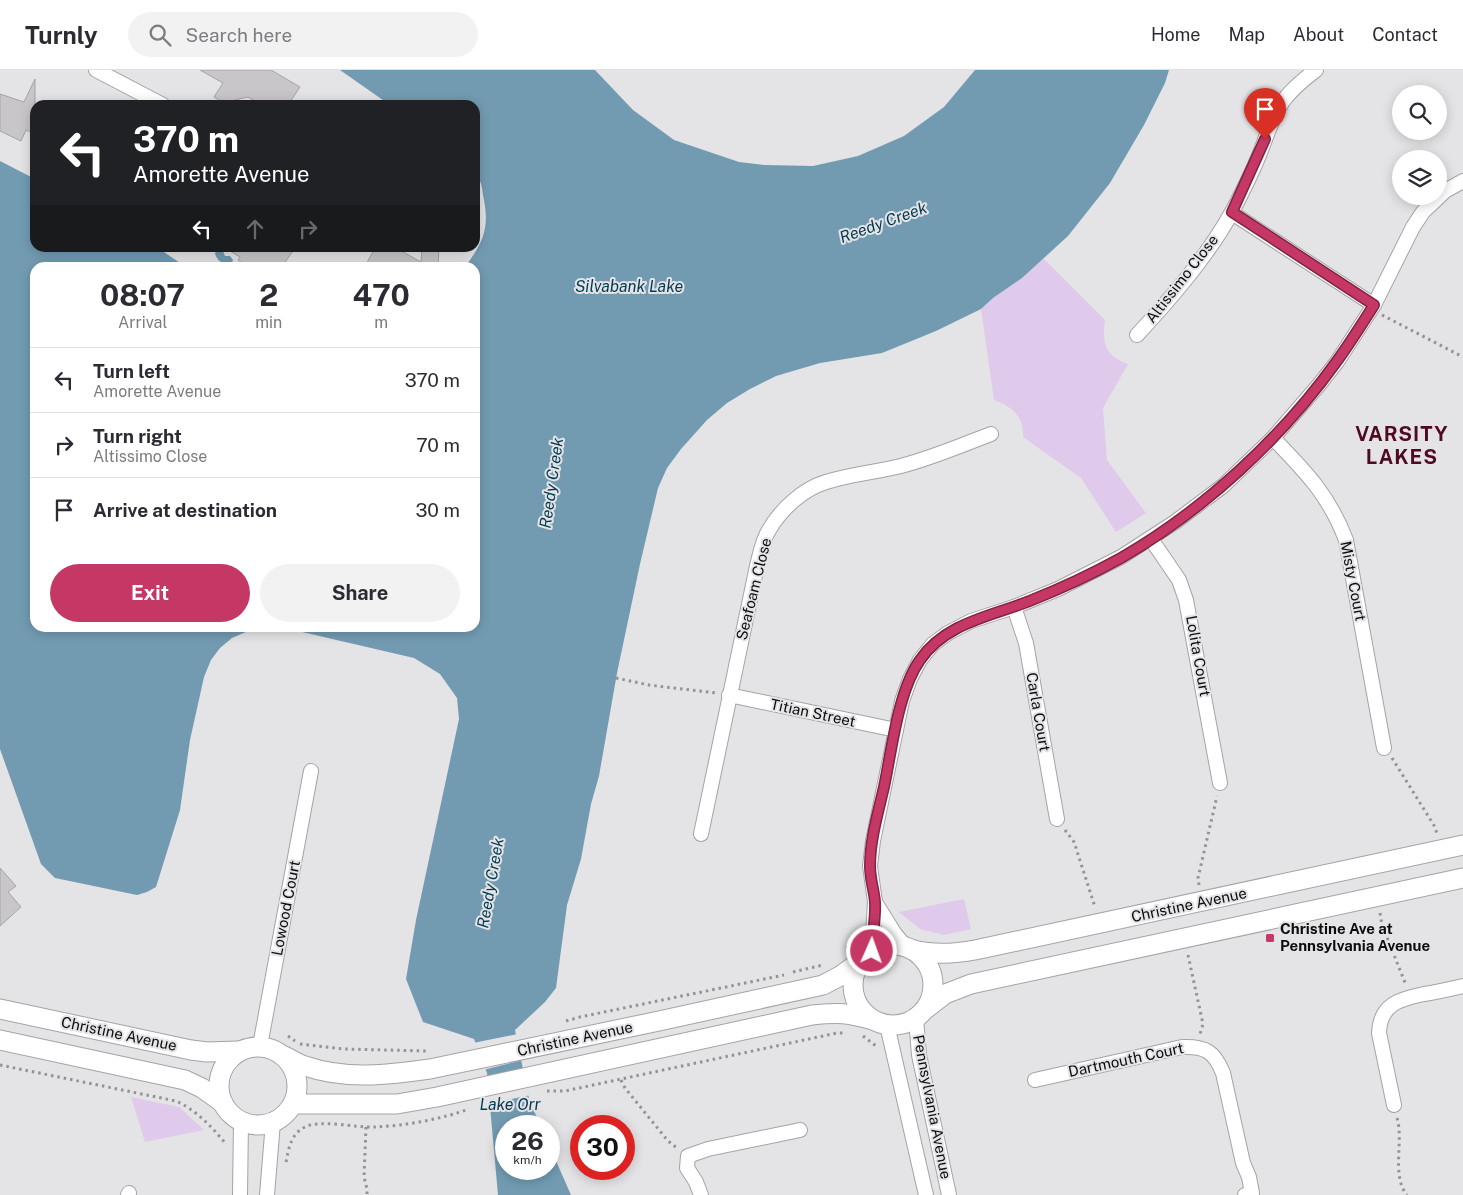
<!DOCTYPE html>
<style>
body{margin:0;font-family:"Public Sans",sans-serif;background:#f2f2f3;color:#2b2b33;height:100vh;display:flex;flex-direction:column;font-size:19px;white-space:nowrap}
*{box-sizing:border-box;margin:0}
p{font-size:16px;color:#7c7c81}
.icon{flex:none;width:28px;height:28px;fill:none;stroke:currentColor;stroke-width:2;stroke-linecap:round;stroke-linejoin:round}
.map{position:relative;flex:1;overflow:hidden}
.panel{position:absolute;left:30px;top:192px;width:450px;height:370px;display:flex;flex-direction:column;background:#fff;border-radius:15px;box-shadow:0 2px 12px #0003}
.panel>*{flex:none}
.hud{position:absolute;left:30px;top:30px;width:450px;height:152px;border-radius:15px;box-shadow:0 2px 12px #0003;background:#202124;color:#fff;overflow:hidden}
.tools{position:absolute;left:1392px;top:15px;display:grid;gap:10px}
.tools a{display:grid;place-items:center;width:55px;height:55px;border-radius:50%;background:#fff;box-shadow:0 2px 12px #0003;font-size:25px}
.speed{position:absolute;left:495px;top:1045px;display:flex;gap:10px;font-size:25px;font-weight:700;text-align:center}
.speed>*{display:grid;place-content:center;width:65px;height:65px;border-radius:50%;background:#fff;box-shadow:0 2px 12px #0003;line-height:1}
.speed small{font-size:12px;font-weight:400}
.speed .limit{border:8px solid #d22;background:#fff;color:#111}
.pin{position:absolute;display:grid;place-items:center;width:42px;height:42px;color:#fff;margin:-51px -21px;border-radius:50% 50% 50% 0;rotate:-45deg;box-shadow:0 0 5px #0007}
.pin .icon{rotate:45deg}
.me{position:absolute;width:55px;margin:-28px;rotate:2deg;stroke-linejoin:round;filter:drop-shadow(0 0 4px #0008)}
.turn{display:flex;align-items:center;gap:18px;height:105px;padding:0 20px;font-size:22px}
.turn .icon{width:65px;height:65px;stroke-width:2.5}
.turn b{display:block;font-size:35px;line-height:42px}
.lanes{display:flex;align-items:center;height:48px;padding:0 20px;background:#0003;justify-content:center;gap:25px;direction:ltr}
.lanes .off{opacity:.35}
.eta{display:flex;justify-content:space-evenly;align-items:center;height:85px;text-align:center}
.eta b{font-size:30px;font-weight:700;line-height:35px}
.cta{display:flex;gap:10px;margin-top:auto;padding:10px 20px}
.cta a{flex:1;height:58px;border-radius:30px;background:#c53764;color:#fff;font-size:20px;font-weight:700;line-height:58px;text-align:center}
.cta a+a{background:#f2f2f3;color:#2b2b33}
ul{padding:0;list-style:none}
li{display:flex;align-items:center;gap:15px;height:65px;padding:0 20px;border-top:1px solid #e1e1e2}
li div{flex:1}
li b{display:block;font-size:19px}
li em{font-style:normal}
header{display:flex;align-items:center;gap:30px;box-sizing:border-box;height:70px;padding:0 25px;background:#fff;border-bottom:1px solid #e1e1e2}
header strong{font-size:24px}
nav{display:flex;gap:28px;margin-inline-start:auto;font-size:18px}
.search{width:350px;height:45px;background:#f2f2f3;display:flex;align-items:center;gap:12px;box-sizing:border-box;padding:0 18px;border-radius:28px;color:#7c7c81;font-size:19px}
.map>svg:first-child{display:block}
.green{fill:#dfcaeb}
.water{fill:#729bb2}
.pier{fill:#e4e3e6}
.building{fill:#c8c6c9;stroke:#a5a3a6}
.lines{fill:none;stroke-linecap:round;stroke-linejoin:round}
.minor-casing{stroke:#a5a3a6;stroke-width:16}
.secondary-casing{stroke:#a5a3a6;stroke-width:21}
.path{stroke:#939294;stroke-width:3;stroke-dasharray:2.5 4;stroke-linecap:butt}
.minor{stroke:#fff;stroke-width:14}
.secondary{stroke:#fff;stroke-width:19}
.route-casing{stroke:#802441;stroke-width:12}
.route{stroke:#c53764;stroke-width:9}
.poi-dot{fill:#c53764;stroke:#e4e3e6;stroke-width:2}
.labels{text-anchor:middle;stroke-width:4;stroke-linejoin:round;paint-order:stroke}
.street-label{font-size:15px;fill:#0d0c0d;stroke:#e4e3e6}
.poi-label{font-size:15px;font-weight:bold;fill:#0d0c0d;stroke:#e4e3e6;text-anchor:start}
.water-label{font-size:16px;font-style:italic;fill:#003951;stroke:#e4e3e6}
.district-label{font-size:20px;font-weight:bold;letter-spacing:1px;fill:#4f0a22;stroke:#e4e3e6}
</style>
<header>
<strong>Turnly</strong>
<div class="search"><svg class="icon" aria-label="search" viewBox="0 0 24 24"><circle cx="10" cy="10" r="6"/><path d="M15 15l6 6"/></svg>Search here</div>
<nav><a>Home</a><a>Map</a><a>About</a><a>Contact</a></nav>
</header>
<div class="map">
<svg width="1463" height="1125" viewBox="0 0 1463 1125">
<rect width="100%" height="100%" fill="#e4e3e6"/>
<g class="green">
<path d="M 1043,188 L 1105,250 C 1102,273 1105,286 1128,294 L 1103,338 L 1107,390 L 1146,443 L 1116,462 L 1081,408 L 1023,367 C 1024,347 1012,336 994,330 L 981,239 L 993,228 L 1022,208 Z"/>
<path d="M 964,829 L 971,859 L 944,865 L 920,859 L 899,842 Z"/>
<path d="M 131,1027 L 179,1037 L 204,1060 L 145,1072 Z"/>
</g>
<g class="water">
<path d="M 340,0 L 595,0 L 633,40 L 674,70 L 739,92 L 765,95 L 813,96 L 858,86 L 904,66 L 944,37 L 975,0 L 1169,0 L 1165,13 L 1144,55 L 1110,113 L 1068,166 L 1022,208 L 993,228 L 981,239 L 936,261 L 882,283 L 820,293 L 776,306 L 750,319 L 727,333 L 707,350 L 681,379 L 667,398 L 658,418 L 640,494 L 617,603 L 599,706 L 591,734 L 581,789 L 567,835 L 556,918 L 545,932 L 515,960 L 530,1033 L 541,1056 L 506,1056 L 506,1099 L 549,1099 L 549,1075 L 571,1125 L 498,1125 L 487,1003 L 474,969 L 423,952 L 406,909 L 416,850 L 459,649 L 457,628 L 440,604 L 414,588 L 285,558 L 475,558 L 475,198 L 465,197 C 484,171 490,158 483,125 C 482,116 481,110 475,103 L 475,35 L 390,35 Z"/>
<path d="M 0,91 L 35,109 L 35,178 L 158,178 L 186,197 L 35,198 L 35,558 L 255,558 L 232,568 L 220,578 L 211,590 L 204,607 L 190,670 L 180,740 L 156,817 L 147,822 L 137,825 L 55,808 L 41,794 L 0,679 Z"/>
<path d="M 218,179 L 223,181 L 225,186 L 230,186 L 233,190 L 231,195 C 224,196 216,190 215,183 Z"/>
</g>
<g class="pier">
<path d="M 518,964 L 523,990 L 483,1000 L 473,973 Z"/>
<path d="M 525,998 L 531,1025 L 487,1034 L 485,1008 Z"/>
</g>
<g class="building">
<path d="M 200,0 L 271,0 L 300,17 L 288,35 L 261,35 L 248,27 L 235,30 L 232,35 L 227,35 L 214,27 L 223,13 Z"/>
<path d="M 35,9 L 35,64 L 26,60 L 21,71 L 0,61 L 0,24 L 24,32 Z"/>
<path d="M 225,178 L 295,178 L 281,198 L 249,198 L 238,190 L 240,187 Z"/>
<path d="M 375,178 L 396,178 L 421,192 L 422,178 L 439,178 L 438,198 L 364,198 Z"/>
<path d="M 0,798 L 16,816 L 8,822 L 21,837 L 0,856 Z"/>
</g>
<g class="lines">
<g class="minor-casing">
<g id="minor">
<path d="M 96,0 L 163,35"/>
<path d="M 1232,143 L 1374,235"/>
<path d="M 1137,265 C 1172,227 1207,187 1232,142 C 1242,123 1252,103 1260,83 C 1267,65 1272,47 1283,31 C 1292,19 1304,9 1316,0"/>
<path d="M 1273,368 C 1305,401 1329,425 1346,470 L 1384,678"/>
<path d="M 1151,469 L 1179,510 L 1186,530 L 1220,713"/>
<path d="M 1014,537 L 1026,573 L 1057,749"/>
<path d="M 729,625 L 896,660"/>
<path d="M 701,764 L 757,496 C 760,484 762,471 769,460 C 781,439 803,419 826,412 C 851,404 877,402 901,396 C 932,388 962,375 991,364"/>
<path d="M 875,832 L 895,864 L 906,877"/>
<path d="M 872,881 L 875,832 L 870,796 L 873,771 L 902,631 L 910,609 L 920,590 L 933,574 L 948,563 L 971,551 L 1014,537 L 1058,519 L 1121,487 L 1175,452 L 1223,416 L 1273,368 L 1318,316 L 1337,292 L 1374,235 L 1413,157 L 1423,142 L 1445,121 L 1463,111"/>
<path d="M 916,948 L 919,985 L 949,1125"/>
<path d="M 887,955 L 926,1125"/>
<path d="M 260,976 L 311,701"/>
<path d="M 1035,1010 L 1182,977 C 1205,976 1214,981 1223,1003 L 1243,1093 L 1249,1107 L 1252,1123 L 1245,1125"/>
<path d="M 1394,1035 L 1379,963 C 1380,934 1400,929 1424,924 C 1437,922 1450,919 1463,916"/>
<path d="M 128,1125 L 129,1123"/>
<path d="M 240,1125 L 241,1051"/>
<path d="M 267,1125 L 273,1052"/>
<path d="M 701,1125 L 696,1112 L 687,1098 L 688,1086 L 708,1079 L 800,1060"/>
</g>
</g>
<g class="secondary-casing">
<g id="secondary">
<circle cx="893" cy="915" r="40"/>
<path d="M 913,880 C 934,885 954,884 975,880 L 1463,775"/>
<path d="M 927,938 L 945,924 L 971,914 L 1463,808"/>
<path d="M 0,939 L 191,980 L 207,982 L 239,981"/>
<path d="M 0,970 L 185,1010 L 202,1018 L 223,1033"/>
<circle cx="258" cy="1016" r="39"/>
<path d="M 284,986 C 291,989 298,994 305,996 C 346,1010 388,1005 430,999 L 659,951 L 823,915 L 840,906 L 861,891"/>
<path d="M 293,1034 L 397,1034 L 437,1027 L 812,945 C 838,942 849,943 873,950"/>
</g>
</g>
<g class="path">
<path d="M 1382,245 L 1463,287"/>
<path d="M 616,608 L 649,615 L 716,623"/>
<path d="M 1392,688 L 1435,757 L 1437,764"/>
<path d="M 1065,760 L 1074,772 L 1095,837"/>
<path d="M 1199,815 L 1198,808 L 1217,726"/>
<path d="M 1380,843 L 1382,855 L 1406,915"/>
<path d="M 847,879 L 855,864 L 859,862"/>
<path d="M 1188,885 L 1203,954 L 1200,964"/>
<path d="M 793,902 L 823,895"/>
<path d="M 566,951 L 580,947 L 784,905"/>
<path d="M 288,966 L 295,971"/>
<path d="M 863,966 L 876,976"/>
<path d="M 300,974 L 343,979 L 428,981"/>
<path d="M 0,995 L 176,1031 C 196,1040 212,1057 226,1074"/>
<path d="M 621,1010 L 625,1018 L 668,1071 L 677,1078"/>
<path d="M 547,1021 L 565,1021 L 837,963 L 845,963"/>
<path d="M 1397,1048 C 1404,1071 1391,1106 1407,1125"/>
<path d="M 366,1057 L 364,1107 L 367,1119 L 367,1125"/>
<path d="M 286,1092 C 289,1077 291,1064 305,1057 C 320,1049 356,1058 374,1057 C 404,1056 442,1049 469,1039"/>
</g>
<use href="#minor" class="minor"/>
<use href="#secondary" class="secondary"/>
</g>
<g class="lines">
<g class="route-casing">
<path id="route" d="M 872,881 C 872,865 876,848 875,832 C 874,820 870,809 870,796 C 870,770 878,743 884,717 C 892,679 898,621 920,590 C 946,552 993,546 1032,530 C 1062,518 1092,504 1121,488 C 1204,440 1281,369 1337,291 C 1350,273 1362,254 1374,235 L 1232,142 L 1265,69"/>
</g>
<use href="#route" class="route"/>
</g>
<rect class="poi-dot" x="1265" y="863" width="10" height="10" rx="2.5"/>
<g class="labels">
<g class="street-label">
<text transform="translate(1182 209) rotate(-52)" y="5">Altissimo Close</text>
<text transform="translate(1353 511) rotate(79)" y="5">Misty Court</text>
<text transform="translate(754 519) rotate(-76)" y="5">Seafoam Close</text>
<text transform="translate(1198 586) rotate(80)" y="5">Lolita Court</text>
<text transform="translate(1038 642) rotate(80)" y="5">Carla Court</text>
<text transform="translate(813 643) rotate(12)" y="5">Titian Street</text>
<text transform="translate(1189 835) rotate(-12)" y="5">Christine Avenue</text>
<text transform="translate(286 838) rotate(-79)" y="5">Lowood Court</text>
<text transform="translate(119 964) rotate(12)" y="5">Christine Avenue</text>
<text transform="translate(575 969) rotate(-12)" y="5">Christine Avenue</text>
<text transform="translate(1126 990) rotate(-12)" y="5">Dartmouth Court</text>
<text transform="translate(932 1037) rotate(79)" y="5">Pennsylvania Avenue</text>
</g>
<g class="poi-label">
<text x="1280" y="864">Christine Ave at<tspan x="1280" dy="17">Pennsylvania Avenue</tspan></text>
</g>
<g class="water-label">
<text transform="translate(883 152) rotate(-20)" y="6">Reedy Creek</text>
<text x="629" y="222">Silvabank Lake</text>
<text transform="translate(551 413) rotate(-82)" y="6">Reedy Creek</text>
<text transform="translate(490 813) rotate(-80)" y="6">Reedy Creek</text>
<text x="510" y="1040">Lake Orr</text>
</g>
<g class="district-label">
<text x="1402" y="371">VARSITY<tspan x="1402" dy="23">LAKES</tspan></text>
</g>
</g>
</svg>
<div class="tools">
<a><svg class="icon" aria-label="search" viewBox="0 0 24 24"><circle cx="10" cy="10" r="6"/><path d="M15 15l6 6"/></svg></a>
<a><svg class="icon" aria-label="layers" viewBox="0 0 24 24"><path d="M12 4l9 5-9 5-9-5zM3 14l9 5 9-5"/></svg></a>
</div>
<div class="speed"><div>26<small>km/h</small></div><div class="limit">30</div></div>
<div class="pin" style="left:1265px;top:69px;background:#d93025"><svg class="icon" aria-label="arrive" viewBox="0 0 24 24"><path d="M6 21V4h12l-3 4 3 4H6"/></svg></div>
<svg class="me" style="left:872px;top:881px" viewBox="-20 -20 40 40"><circle r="17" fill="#c53764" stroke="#fff" stroke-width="3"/><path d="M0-11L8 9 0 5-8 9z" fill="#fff"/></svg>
<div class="hud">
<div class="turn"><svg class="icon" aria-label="left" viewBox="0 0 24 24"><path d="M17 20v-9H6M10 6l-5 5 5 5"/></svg><div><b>370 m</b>Amorette Avenue</div></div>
<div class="lanes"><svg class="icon" aria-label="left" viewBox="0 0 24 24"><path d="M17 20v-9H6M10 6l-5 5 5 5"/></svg><svg class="icon off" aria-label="ahead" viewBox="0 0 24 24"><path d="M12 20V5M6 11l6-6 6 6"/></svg><svg class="icon off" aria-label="right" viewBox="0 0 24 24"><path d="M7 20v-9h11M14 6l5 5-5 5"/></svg></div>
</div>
<section class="panel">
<div class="eta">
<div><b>08:07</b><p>Arrival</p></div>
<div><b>2</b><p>min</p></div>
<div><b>470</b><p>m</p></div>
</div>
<ul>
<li><svg class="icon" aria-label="left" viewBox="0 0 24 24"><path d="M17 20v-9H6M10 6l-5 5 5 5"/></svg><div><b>Turn left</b><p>Amorette Avenue</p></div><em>370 m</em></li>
<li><svg class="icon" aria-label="right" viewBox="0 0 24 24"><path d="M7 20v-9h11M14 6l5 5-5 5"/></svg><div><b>Turn right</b><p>Altissimo Close</p></div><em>70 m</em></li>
<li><svg class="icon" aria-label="arrive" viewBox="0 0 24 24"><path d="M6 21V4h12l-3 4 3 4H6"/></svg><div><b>Arrive at destination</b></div><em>30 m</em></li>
</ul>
<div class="cta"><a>Exit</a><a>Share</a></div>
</section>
</div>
